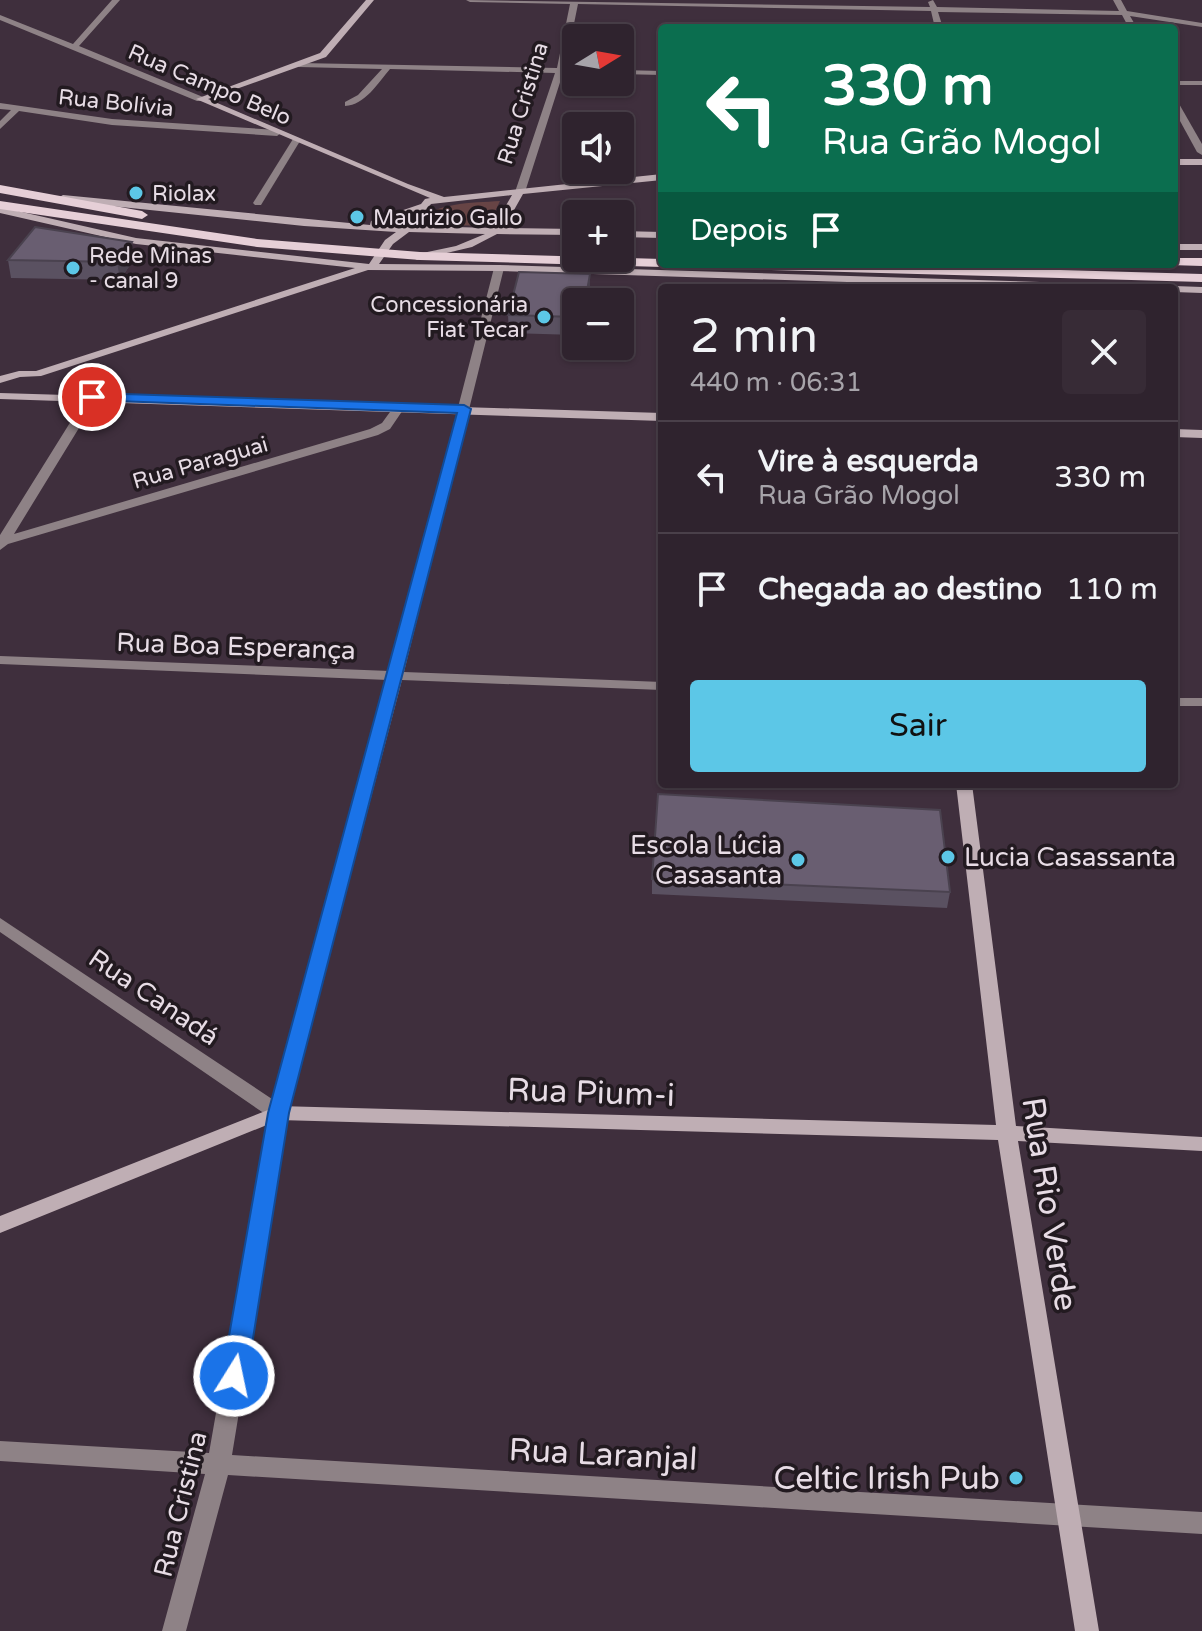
<!DOCTYPE html>
<html lang="pt">
<meta charset="utf-8">
<style>
body{margin:0;font-family:"Varela Round",sans-serif;background:#372b36;color:#f1f3f6;height:100vh;display:flex;flex-direction:column;font-size:30px;white-space:nowrap}
*{box-sizing:border-box;margin:0}
p{font-size:26px;color:#a7a4aa}
.icon{flex:none;width:44px;height:44px;fill:none;stroke:currentColor;stroke-width:2;stroke-linecap:round;stroke-linejoin:round}
.map{position:relative;flex:1;overflow:hidden}
.sheet{position:absolute;left:658px;top:284px;width:520px;height:504px;display:flex;flex-direction:column;background:#2f232e;border-radius:8px;box-shadow:0 2px 6px #0004,0 0 0 2px #4a404a}
.sheet>*{flex:none}
.guide{position:absolute;left:658px;top:24px;width:520px;height:244px;border-radius:8px;box-shadow:0 2px 6px #0004,0 0 0 2px #4a404a;background:#0b6e4f;color:#fff;overflow:hidden}
.needle{width:52px;rotate:79deg}
.fabs{position:absolute;left:562px;top:24px;display:grid;gap:16px}
.fabs a{display:grid;place-items:center;width:72px;height:72px;border-radius:8px;background:#2f232e;box-shadow:0 2px 6px #0004,0 0 0 2px #4a404a;font-size:40px}
.pin{position:absolute;display:grid;place-items:center;width:68px;height:68px;color:#fff;margin:-34px;border:4px solid #fff;border-radius:50%;box-shadow:0 2px 8px #0007}
.me{position:absolute;width:88px;margin:-44px;rotate:10deg;stroke-linejoin:round;filter:drop-shadow(0 0 6px #0008)}
.turn{display:flex;align-items:center;gap:28px;height:168px;padding:0 32px;font-size:36px}
.turn .icon{width:104px;height:104px;stroke-width:2.5}
.turn b{display:block;font-size:56px;line-height:68px}
.then{display:flex;align-items:center;height:76px;padding:0 32px;background:#0003;gap:16px;font-size:30px}
.round{display:grid;place-items:center;flex:none;width:84px;height:84px;border-radius:8px;background:#372b36}
.summary{display:flex;align-items:center;justify-content:space-between;height:136px;padding:0 32px}
h1{font-size:48px;font-weight:600;line-height:60px}
.cta{display:flex;gap:16px;margin-top:auto;padding:16px 32px}
.cta a{flex:1;height:92px;border-radius:8px;background:#5cc7e7;color:#111;font-size:32px;font-weight:600;line-height:92px;text-align:center}
ul{padding:0;list-style:none}
li{display:flex;align-items:center;gap:24px;height:112px;padding:0 32px;border-top:2px solid #4a404a}
li div{flex:1}
li b{display:block;font-size:30px}
li em{font-style:normal}
.map>svg:first-child{display:block}
.green{fill:#674445}
.lines{fill:none;stroke-linecap:round;stroke-linejoin:round}
.street{fill:#8e8286;fill-rule:evenodd}
.secondary{fill:#bfaeb4;fill-rule:evenodd}
.primary{fill:#e6cfd7;fill-rule:evenodd}
.wall{fill:#5a5161}
.shaded-wall{fill:#4a424f}
.building{fill:#695e71;stroke:#4a424f;stroke-width:2}
.route{fill:#1a73e8;stroke:#114b97;stroke-width:2}
.poi-dot{fill:#5cc7e7;stroke:#221a20;stroke-width:3}
.labels{text-anchor:middle;stroke-width:7;stroke-linejoin:round;paint-order:stroke}
.far-street-label{font-size:22px;fill:#e7dce5;stroke:#221a20}
.far-poi-label{font-size:22px;fill:#e7dce5;stroke:#221a20;text-anchor:start}
.street-label{font-size:26px;fill:#e7dce5;stroke:#221a20}
.poi-label{font-size:26px;fill:#e7dce5;stroke:#221a20;text-anchor:end}
.near-street-label{font-size:32px;fill:#e7dce5;stroke:#221a20}
.near-poi-label{font-size:32px;fill:#e7dce5;stroke:#221a20;text-anchor:end}
</style>
<div class="map">
<svg width="1202" height="1631" viewBox="0 0 1202 1631">
<rect width="100%" height="100%" fill="#3f2f3d"/>
<path class="green" d="M 500,201 L 488,226 L 414,224 C 435,202 471,203 500,201 Z"/>
<g class="lines">
<g class="street">
<path d="M 112,0 L 120,0 L 79,46 L 203,97 L 203,101 L 197,101 L 0,20 L 0,15 L 73,44 Z"/>
<path d="M 466,0 L 930,7 L 928,2 L 933,0 L 937,7 L 1119,11 L 1113,0 L 1121,0 L 1127,11 L 1202,23 L 1202,27 L 1130,16 L 1137,28 L 1129,28 L 1122,15 L 938,12 L 943,28 L 935,28 L 931,11 L 578,4 L 565,68 L 576,69 L 576,73 L 563,73 L 525,192 L 520,195 L 515,192 L 555,73 L 390,69 C 378,83 365,105 345,106 L 345,102 L 358,95 L 382,69 L 299,67 L 295,65 L 299,63 L 557,68 L 570,4 L 470,2 Z"/>
<path d="M 620,70 L 662,71 L 662,75 L 620,74 Z"/>
<rect x="1174" y="81" width="28" height="4"/>
<path d="M 1174,99 L 1178,102 L 1202,144 L 1202,155 L 1197,152 L 1174,110 Z"/>
<path d="M 0,103 L 112,119 L 277,130 L 281,133 L 277,136 L 112,125 L 19,111 L 0,129 L 0,121 L 11,110 L 0,109 Z"/>
<path d="M 293,139 L 300,141 L 261,205 L 255,205 L 253,203 Z"/>
<path d="M 499,265 L 504,268 L 404,672 L 662,682 L 662,690 L 402,680 L 288,1113 L 232,1455 L 1202,1512 L 1202,1534 L 228,1475 L 186,1631 L 162,1631 L 205,1474 L 0,1461 L 0,1441 L 209,1453 L 268,1116 L 0,932 L 0,918 L 272,1099 L 388,680 L 0,664 L 0,656 L 390,671 L 494,268 Z"/>
<path d="M 92,394 L 98,397 L 14,534 L 370,429 L 382,423 L 395,405 L 405,407 L 390,429 L 378,435 L 8,544 L 0,550 L 0,535 L 86,397 Z"/>
<rect x="1174" y="698" width="28" height="8"/>
</g>
<g class="secondary">
<path d="M 366,0 L 374,0 L 326,57 L 208,99 L 408,184 L 444,197 L 662,174 L 662,180 L 523,194 L 504,228 L 576,229 L 576,235 L 497,234 L 472,247 L 417,260 L 412,257 L 413,255 L 456,246 L 485,234 L 409,232 L 393,244 L 379,264 L 499,265 L 1135,285 L 1140,288 L 1036,288 L 499,271 L 368,270 L 41,376 L 20,377 L 0,383 L 0,376 L 19,371 L 36,371 L 355,268 L 136,244 L 0,213 L 0,207 L 136,238 L 369,264 L 385,240 L 396,232 L 304,226 L 63,201 L 58,198 L 63,195 L 370,225 L 371,221 L 421,204 L 425,199 L 430,198 L 196,99 L 320,53 ZM 512,195 L 493,228 L 414,226 L 431,204 ZM 414,212 L 404,226 L 376,225 L 377,225 Z"/>
<rect x="1174" y="159" width="28" height="6"/>
<path d="M 620,231 L 662,232 L 662,238 L 620,237 Z"/>
<rect x="1174" y="244" width="28" height="6"/>
<path d="M 1174,286 L 1202,287 L 1202,293 L 1174,292 L 1174,288 L 1169,288 Z"/>
<path d="M 0,393 L 662,413 L 662,421 L 0,399 Z"/>
<path d="M 1174,429 L 1202,430 L 1202,438 L 1174,437 Z"/>
<path d="M 956,784 L 972,784 L 1016,1126 L 1202,1137 L 1202,1151 L 1018,1141 L 1099,1631 L 1075,1631 L 998,1140 L 279,1120 L 0,1233 L 0,1216 L 278,1106 L 996,1125 Z"/>
</g>
<g class="primary">
<path d="M 0,185 L 142,211 L 148,215 L 142,219 L 0,193 Z"/>
<path d="M 0,201 L 257,239 L 420,252 L 662,259 L 662,264 L 668,264 L 662,267 L 420,260 L 257,247 L 0,209 Z"/>
<path d="M 1174,258 L 1202,258 L 1202,266 L 1170,265 L 1174,264 Z"/>
<path d="M 698,264 L 841,264 L 1202,274 L 1202,282 L 704,268 Z"/>
</g>
</g>
<g class="wall">
<path d="M 134,259 L 120,280 L 11,278 L 8,260 Z"/>
<path d="M 590,274 L 590,292 L 588,302 L 576,302 L 576,335 L 509,333 L 508,315 Z"/>
<path d="M 652,879 L 950,892 L 947,908 L 652,894 Z"/>
</g>
<g class="shaded-wall">
<path d="M 132,242 L 134,259 L 120,280 L 117,262 Z"/>
<path d="M 590,274 L 590,292 L 588,302 L 585,302 Z"/>
</g>
<g class="building">
<path d="M 35,227 L 132,242 L 117,262 L 8,260 Z"/>
<path d="M 519,272 L 590,274 L 585,302 L 576,302 L 576,317 L 508,315 Z"/>
<path d="M 658,794 L 940,810 L 950,892 L 652,879 Z"/>
</g>
<path class="route" d="M 92,393 L 464,405 L 471,409 L 289,1113 L 247,1376 L 243,1384 L 234,1387 L 225,1384 L 222,1376 L 268,1113 L 457,413 L 87,400 L 85,397 Z"/>
<g class="poi-dot">
<circle cx="136" cy="193" r="8"/>
<circle cx="357" cy="217" r="8"/>
<circle cx="73" cy="268" r="8"/>
<circle cx="544" cy="317" r="8"/>
<circle cx="948" cy="857" r="8"/>
<circle cx="798" cy="860" r="8"/>
<circle cx="1016" cy="1478" r="8"/>
</g>
<g class="labels">
<g class="far-street-label">
<text transform="translate(210 84) rotate(23)" y="8">Rua Campo Belo</text>
<text transform="translate(116 102) rotate(6)" y="8">Rua Bolívia</text>
<text transform="translate(522 103) rotate(-73)" y="8">Rua Cristina</text>
<text transform="translate(200 462) rotate(-16)" y="8">Rua Paraguai</text>
</g>
<g class="far-poi-label">
<text x="152" y="201">Riolax</text>
<text x="373" y="225">Maurizio Gallo</text>
<text x="89" y="263">Rede Minas<tspan x="89" dy="25">- canal 9</tspan></text>
<text x="528" y="312" text-anchor="end">Concessionária<tspan x="528" dy="25">Fiat Tecar</tspan></text>
</g>
<g class="street-label">
<text transform="translate(236 646) rotate(2)" y="9">Rua Boa Esperança</text>
<text transform="translate(154 997) rotate(34)" y="9">Rua Canadá</text>
<text transform="translate(180 1504) rotate(-76)" y="9">Rua Cristina</text>
</g>
<g class="poi-label">
<text x="782" y="854">Escola Lúcia<tspan x="782" dy="30">Casasanta</tspan></text>
<text x="964" y="866" text-anchor="start">Lucia Casassanta</text>
</g>
<g class="near-street-label">
<text transform="translate(591 1092) rotate(2)" y="11">Rua Pium-i</text>
<text transform="translate(1050 1204) rotate(81)" y="11">Rua Rio Verde</text>
<text transform="translate(603 1454) rotate(3)" y="11">Rua Laranjal</text>
</g>
<g class="near-poi-label">
<text x="1000" y="1489">Celtic Irish Pub</text>
</g>
</g>
</svg>
<div class="fabs">
<a><svg class="needle" viewBox="-14 -14 28 28"><path d="M0-13l5 13h-10z" fill="#e53935"/><path d="M0 13l5-13h-10z" fill="#a7a4aa"/></svg></a>
<a><svg class="icon" aria-label="sound" viewBox="0 0 24 24"><path d="M4 9h4l5-4v14l-5-4H4zM17 9q2 3 0 6"/></svg></a>
<a>+</a>
<a>−</a>
</div>
<div class="pin" style="left:92px;top:397px;background:#d93025"><svg class="icon" aria-label="arrive" viewBox="0 0 24 24"><path d="M6 21V4h12l-3 4 3 4H6"/></svg></div>
<svg class="me" style="left:234px;top:1376px" viewBox="-20 -20 40 40"><circle r="17" fill="#1a73e8" stroke="#fff" stroke-width="3"/><path d="M0-11L8 9 0 5-8 9z" fill="#fff"/></svg>
<div class="guide">
<div class="turn"><svg class="icon" aria-label="left" viewBox="0 0 24 24"><path d="M17 20v-9H6M10 6l-5 5 5 5"/></svg><div><b>330 m</b>Rua Grão Mogol</div></div>
<div class="then">Depois<svg class="icon" aria-label="arrive" viewBox="0 0 24 24"><path d="M6 21V4h12l-3 4 3 4H6"/></svg></div>
</div>
<section class="sheet">
<div class="summary"><div><h1>2 min</h1><p>440 m · 06:31</p></div><a class="round"><svg class="icon" aria-label="close" viewBox="0 0 24 24"><path d="M6 6l12 12M18 6L6 18"/></svg></a></div>
<ul>
<li><svg class="icon" aria-label="left" viewBox="0 0 24 24"><path d="M17 20v-9H6M10 6l-5 5 5 5"/></svg><div><b>Vire à esquerda</b><p>Rua Grão Mogol</p></div><em>330 m</em></li>
<li><svg class="icon" aria-label="arrive" viewBox="0 0 24 24"><path d="M6 21V4h12l-3 4 3 4H6"/></svg><div><b>Chegada ao destino</b></div><em>110 m</em></li>
</ul>
<div class="cta"><a>Sair</a></div>
</section>
</div>
